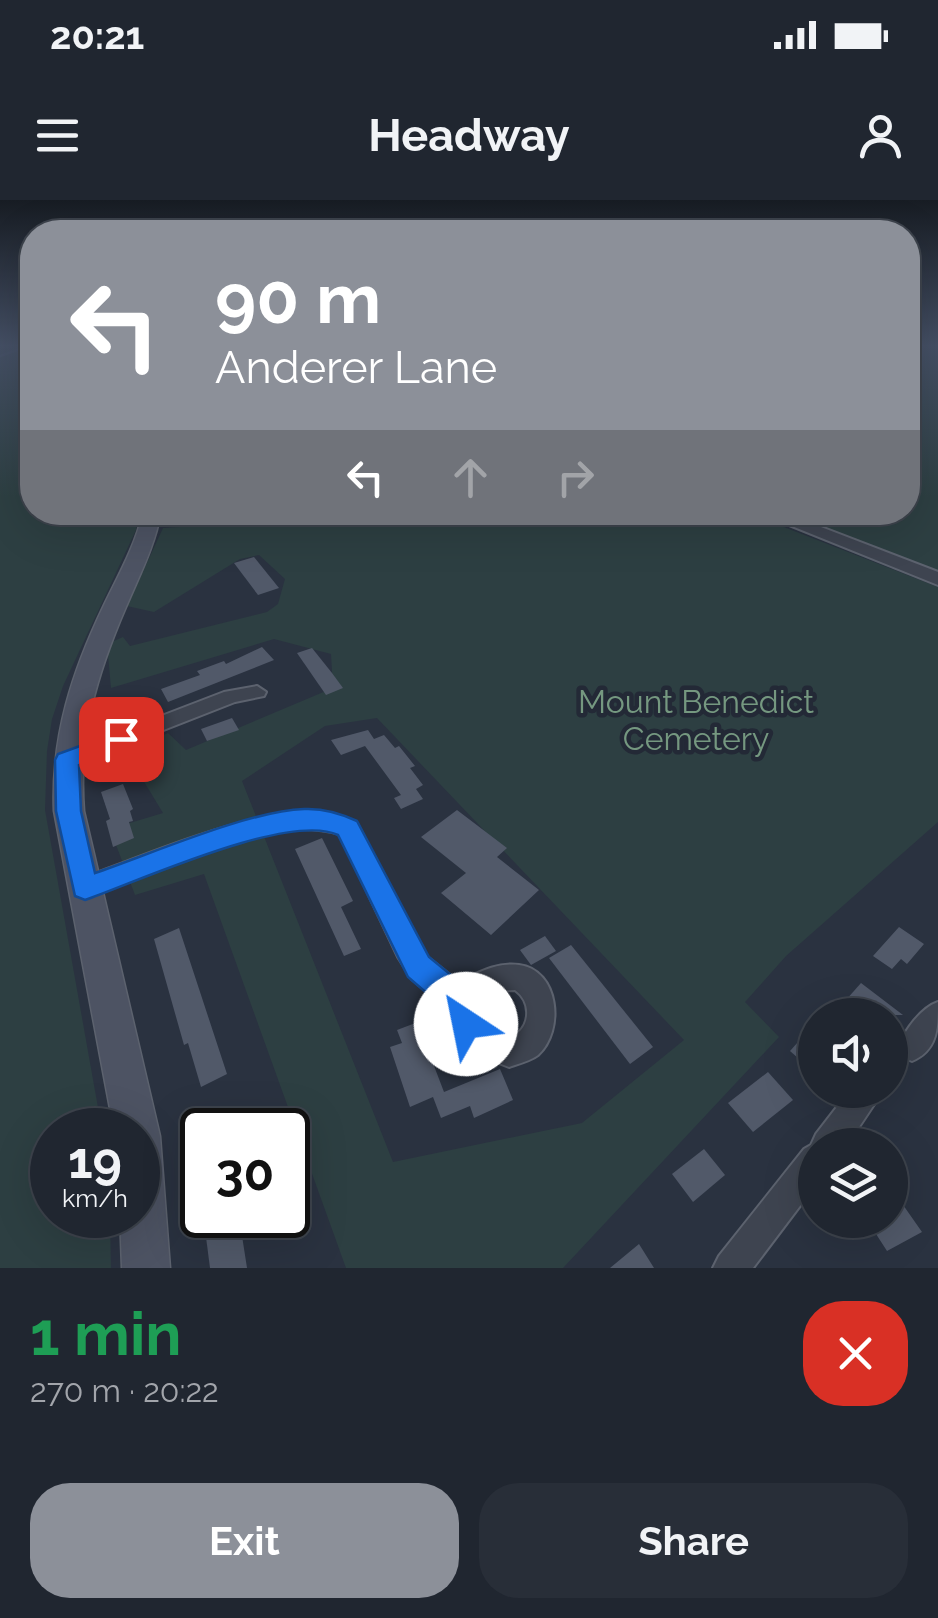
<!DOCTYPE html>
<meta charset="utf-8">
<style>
body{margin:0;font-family:Raleway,sans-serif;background:#282e38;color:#f1f3f6;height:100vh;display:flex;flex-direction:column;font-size:38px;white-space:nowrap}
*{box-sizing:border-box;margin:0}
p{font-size:32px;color:#a2a5ab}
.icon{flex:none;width:55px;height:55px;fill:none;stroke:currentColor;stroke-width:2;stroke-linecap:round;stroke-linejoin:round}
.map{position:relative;height:1068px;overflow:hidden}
.drawer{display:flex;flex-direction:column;background:#202630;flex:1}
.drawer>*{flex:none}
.top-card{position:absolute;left:20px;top:20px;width:900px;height:305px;border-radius:40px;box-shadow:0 10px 40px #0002,0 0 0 2px #3d434c;background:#8c9099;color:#fff;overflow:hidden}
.controls{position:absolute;left:798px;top:798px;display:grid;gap:20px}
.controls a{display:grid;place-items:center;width:110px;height:110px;border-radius:50%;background:#202630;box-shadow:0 10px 40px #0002,0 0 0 2px #3d434c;font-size:50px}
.speed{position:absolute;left:30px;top:908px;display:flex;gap:20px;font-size:50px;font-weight:700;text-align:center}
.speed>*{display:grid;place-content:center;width:130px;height:130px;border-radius:50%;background:#202630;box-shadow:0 10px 40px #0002,0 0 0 2px #3d434c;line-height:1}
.speed small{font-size:25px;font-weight:400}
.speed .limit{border:5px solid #111;border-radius:15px;background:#fff;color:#111}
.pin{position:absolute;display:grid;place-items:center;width:85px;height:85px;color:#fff;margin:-42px;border-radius:20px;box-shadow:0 5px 15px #0006}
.me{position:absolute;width:110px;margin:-55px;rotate:326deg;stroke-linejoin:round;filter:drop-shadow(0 0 8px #0008)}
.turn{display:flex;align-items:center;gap:35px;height:210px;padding:0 30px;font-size:45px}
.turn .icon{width:130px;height:130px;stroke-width:2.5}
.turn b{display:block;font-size:70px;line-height:85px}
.lanes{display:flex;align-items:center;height:95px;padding:0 30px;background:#0003;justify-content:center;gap:50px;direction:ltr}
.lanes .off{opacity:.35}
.round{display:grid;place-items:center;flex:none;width:105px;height:105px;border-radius:40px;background:#282e38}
.headline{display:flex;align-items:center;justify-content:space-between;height:170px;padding:0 30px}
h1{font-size:60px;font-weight:700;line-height:75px;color:#1e9e55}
.cta{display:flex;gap:20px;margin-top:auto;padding:20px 30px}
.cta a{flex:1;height:115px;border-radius:40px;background:#8c9099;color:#fff;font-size:40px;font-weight:700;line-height:115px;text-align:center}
.cta a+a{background:#282e38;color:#f1f3f6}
.status{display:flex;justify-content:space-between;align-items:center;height:70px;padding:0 50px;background:#202630;direction:ltr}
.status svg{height:28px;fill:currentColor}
header{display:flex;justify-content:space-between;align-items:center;height:130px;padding:0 30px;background:#202630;font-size:45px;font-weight:700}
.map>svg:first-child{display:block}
.green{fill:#2d3f42;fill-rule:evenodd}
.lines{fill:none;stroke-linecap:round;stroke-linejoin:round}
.stream{stroke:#424e67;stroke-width:2.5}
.building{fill:#515969}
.minor-casing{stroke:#5c626e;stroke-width:4}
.tertiary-casing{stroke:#5c626e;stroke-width:4}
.secondary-casing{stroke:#5c626e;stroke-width:3}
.minor{fill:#3e4450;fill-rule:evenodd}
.tertiary{fill:#3e4450;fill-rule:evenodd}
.secondary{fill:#4d5363;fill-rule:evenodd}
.route{fill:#1a73e8;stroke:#114b97;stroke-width:2.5}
.labels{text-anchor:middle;stroke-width:9;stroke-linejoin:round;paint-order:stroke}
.park-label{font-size:32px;fill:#759880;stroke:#232936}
</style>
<div class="status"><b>20:21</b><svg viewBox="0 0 49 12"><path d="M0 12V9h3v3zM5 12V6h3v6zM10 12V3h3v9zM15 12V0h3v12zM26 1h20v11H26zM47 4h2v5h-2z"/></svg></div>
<header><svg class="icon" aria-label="menu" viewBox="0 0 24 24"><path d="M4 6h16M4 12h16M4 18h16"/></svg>Headway<svg class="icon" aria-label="person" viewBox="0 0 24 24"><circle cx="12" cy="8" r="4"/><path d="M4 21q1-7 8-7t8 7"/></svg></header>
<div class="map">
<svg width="938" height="1068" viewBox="0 0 938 1068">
<rect width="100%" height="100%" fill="#2a3240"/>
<g class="green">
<path d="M 0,147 L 32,147 L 32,312 L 139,313 L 136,330 L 63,486 L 52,519 L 47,551 L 45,610 L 102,930 L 52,930 L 52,1015 L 110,1015 L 111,1068 L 0,1068 Z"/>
<path d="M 908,147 L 938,147 L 938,372 L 782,313 L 908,312 Z"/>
<path d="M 214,313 L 748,313 L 938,387 L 938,622 L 786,756 L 745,802 L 779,837 L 563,1068 L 346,1068 L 204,674 L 135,695 L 110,629 L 163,613 L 126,552 L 168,533 L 186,550 L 333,488 L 331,454 L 274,439 L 111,488 L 107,444 L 123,437 L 130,446 L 267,412 L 278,404 L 285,379 L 259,355 L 240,359 L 154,412 L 127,406 L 163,328 L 180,327 ZM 377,518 L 684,840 L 582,923 L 393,962 L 242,581 L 325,526 Z"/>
</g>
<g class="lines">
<path class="stream" d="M 0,156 L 25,147"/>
</g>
<g class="building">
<path d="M 254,357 L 279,388 L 258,395 L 234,363 Z"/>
<path d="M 262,447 L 274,460 L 168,502 L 161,489 L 200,475 L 197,471 L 224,461 L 226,464 Z"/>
<path d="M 312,448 L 332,473 L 343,488 L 326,495 L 297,453 Z"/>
<path d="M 232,518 L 239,530 L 207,541 L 201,529 Z"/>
<path d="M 368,530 L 374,539 L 384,535 L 395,548 L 399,546 L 415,566 L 410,568 L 423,585 L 416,589 L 423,599 L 401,609 L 394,598 L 401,595 L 365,546 L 341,555 L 331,540 Z"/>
<path d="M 139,553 L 144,564 L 111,576 L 107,564 Z"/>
<path d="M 123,584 L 133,609 L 130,611 L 133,621 L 129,622 L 134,638 L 113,647 L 106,621 L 110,619 L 101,592 Z"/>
<path d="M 457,610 L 507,648 L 497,657 L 539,690 L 491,735 L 441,693 L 466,673 L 421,637 Z"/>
<path d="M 322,638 L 353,701 L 341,707 L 361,749 L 344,756 L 295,649 Z"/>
<path d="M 899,727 L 924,744 L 907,764 L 901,759 L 892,769 L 873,756 Z"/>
<path d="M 179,728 L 227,874 L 201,887 L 188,843 L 184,845 L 154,739 Z"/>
<path d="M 545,736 L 556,751 L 531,765 L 520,750 Z"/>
<path d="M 571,745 L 653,847 L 630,864 L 549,758 Z"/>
<path d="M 861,783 L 903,815 L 845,815 L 838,809 Z"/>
<path d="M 426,819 L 439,854 L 431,858 L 444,892 L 500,869 L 513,900 L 474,918 L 470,906 L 441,918 L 433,897 L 410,907 L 390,847 L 402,843 L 397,830 Z"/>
<path d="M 815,823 L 815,873 L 790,851 Z"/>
<path d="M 768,872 L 793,900 L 753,932 L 728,903 Z"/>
<path d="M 704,949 L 725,975 L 693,1002 L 672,974 Z"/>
<path d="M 901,1002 L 922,1032 L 887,1051 L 867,1020 L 890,1020 L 890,1008 Z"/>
<path d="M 240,1023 L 247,1068 L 210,1068 L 206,1037 Z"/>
<path d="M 639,1044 L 654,1068 L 610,1068 Z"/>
</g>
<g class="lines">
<g class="minor-casing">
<g id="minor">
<path d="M 257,486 L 266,492 L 264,496 L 235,502 L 74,565 L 67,567 L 57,560 L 60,555 L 224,492 Z"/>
<path d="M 290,612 L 321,612 L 356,622 L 426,756 L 459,782 C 478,773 496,762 519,765 C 559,770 565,830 538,855 C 532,860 518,864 509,867 L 468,851 L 447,809 L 412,779 L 398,757 L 340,634 C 258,611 161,672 85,698 L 76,695 L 73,688 L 76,681 C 147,654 215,625 290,612 ZM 515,790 C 549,815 504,874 473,803 L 496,791 Z"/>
<path d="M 938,802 C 938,827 938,850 912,861 L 902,857 L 898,847 C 905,830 921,808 938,802 Z"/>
<path d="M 850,890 L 879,890 L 881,894 L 847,945 L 815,945 L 815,986 L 753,1068 L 713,1068 L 719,1056 L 804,949 L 811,945 L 816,934 Z"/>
</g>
</g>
<g class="tertiary-casing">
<path id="tertiary" d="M 757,312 L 782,312 L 938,372 L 938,385 Z"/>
</g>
<g class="secondary-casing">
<path id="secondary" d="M 143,312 L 161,312 C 155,346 139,376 126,407 C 97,474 78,537 84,611 L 160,936 L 170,1068 L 122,1068 L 120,1015 L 138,1015 L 138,930 L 114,930 L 54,611 C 51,536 72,472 104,405 C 119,374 135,346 143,312 Z"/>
</g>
<use href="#minor" class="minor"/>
<use href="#tertiary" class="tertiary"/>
<use href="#secondary" class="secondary"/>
</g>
<linearGradient id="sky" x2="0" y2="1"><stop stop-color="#171c23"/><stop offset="0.49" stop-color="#444f64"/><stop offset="1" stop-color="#444f64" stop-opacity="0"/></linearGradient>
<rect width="938" height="297" fill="url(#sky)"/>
<path class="route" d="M 121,531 L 132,539 L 129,545 L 79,565 L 81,611 L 95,673 C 151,654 248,611 304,609 C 323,608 340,613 357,621 L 429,757 L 467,788 L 482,824 L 477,835 L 466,839 L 454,835 L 444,808 L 408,777 L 338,635 C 289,612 139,681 85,700 L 75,696 L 56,611 L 55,560 L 58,554 Z"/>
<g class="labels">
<g class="park-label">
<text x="696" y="513">Mount Benedict<tspan x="696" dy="37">Cemetery</tspan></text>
</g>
</g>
</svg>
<div class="controls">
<a><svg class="icon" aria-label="sound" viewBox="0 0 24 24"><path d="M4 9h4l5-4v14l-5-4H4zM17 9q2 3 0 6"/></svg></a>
<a><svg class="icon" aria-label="layers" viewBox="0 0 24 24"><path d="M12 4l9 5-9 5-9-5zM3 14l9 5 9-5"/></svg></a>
</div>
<div class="speed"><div>19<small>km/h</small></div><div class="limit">30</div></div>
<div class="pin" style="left:121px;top:539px;background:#d93025"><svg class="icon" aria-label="arrive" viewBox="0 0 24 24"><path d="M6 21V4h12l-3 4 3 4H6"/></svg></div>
<svg class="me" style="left:466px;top:824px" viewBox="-20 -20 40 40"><circle r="19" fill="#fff"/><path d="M0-13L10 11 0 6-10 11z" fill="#1a73e8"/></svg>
<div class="top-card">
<div class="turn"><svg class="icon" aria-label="left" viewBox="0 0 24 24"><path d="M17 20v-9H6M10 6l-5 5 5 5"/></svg><div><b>90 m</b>Anderer Lane</div></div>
<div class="lanes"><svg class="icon" aria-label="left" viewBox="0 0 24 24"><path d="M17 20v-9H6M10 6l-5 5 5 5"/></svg><svg class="icon off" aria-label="ahead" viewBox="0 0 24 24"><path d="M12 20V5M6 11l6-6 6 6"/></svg><svg class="icon off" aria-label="right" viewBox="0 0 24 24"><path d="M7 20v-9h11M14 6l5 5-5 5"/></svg></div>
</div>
</div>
<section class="drawer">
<div class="headline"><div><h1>1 min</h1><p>270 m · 20:22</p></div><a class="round" style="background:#d93025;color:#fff"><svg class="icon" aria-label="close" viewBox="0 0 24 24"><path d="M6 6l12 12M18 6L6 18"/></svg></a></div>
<div class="cta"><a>Exit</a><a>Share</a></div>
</section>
